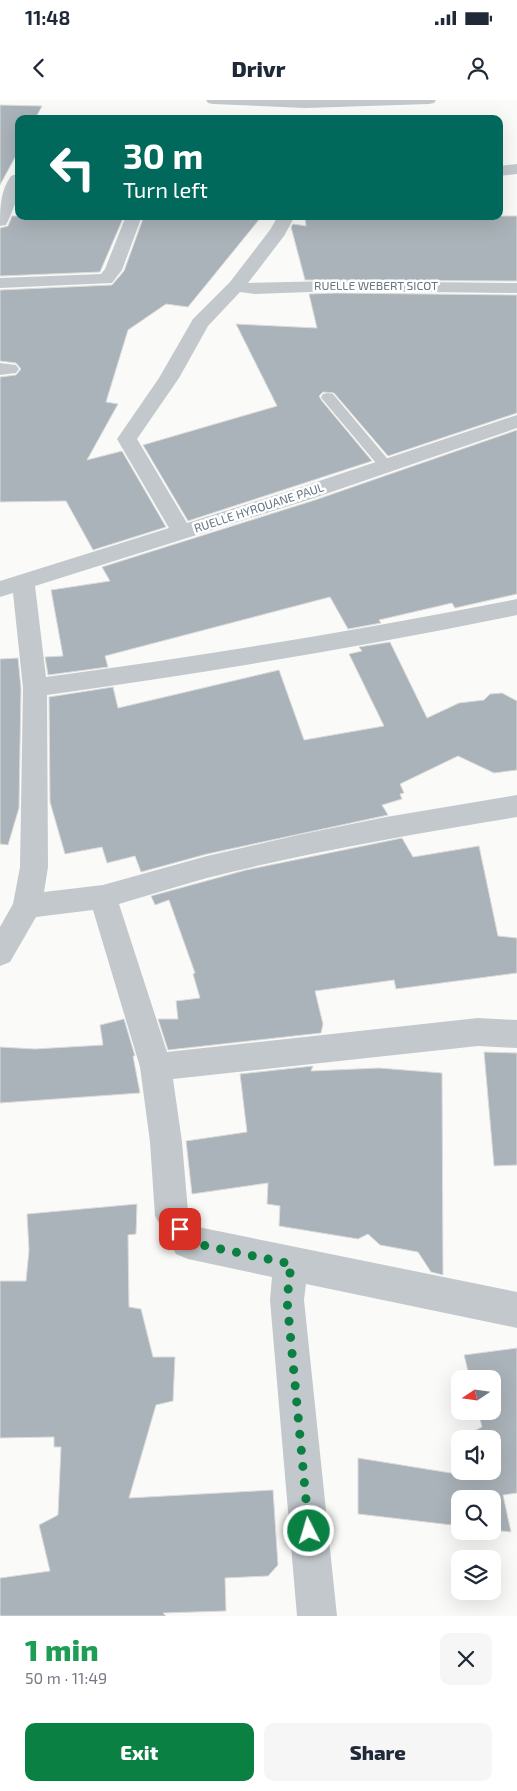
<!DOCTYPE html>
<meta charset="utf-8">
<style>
body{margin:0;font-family:"Exo 2",sans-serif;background:#f6f6f7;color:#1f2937;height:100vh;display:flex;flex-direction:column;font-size:19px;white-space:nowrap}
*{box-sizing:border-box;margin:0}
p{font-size:16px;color:#747a83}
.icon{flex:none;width:28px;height:28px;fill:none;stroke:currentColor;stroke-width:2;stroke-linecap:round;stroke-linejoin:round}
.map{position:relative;height:1516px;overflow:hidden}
.details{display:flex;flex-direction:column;background:#fff;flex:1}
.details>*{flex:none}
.guide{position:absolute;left:15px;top:15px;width:488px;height:105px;border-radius:10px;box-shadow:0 5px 20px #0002;background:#00695c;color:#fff;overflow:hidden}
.needle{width:32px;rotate:257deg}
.fabs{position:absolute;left:451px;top:1270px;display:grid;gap:10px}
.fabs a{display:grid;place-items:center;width:50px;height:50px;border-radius:10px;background:#fff;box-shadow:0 5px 20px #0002;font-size:25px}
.pin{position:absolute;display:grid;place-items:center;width:42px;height:42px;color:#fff;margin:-21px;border-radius:10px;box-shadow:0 2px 8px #0006}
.me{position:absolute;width:55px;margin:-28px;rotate:355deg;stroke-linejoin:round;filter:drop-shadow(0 0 4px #0008)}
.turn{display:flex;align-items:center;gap:18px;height:105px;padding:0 25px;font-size:22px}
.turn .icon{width:65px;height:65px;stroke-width:2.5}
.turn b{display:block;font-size:35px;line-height:42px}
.round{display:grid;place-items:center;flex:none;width:52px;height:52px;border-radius:10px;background:#f6f6f7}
.head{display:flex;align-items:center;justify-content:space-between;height:85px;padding:0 25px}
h1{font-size:30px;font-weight:800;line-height:38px;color:#1e9e55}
.action{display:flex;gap:10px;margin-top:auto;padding:10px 25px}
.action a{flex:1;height:58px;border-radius:10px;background:#0b8043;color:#fff;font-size:20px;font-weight:800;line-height:58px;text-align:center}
.action a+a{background:#f6f6f7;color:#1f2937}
.status{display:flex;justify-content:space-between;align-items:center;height:35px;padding:0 25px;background:#fff;direction:ltr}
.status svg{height:14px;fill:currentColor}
header{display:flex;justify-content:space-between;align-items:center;height:65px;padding:0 25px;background:#fff;font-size:22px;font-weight:800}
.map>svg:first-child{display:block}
.building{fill:#aab3b9;stroke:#dcdcda;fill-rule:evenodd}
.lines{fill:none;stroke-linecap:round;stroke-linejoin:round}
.service{fill:#c3c8cc;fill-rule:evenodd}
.minor{fill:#c3c8cc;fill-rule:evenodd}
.route{stroke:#0b8043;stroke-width:9;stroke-dasharray:0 16.2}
.labels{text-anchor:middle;stroke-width:5;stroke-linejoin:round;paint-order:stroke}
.far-street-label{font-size:12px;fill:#657683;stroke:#fff}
</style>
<div class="status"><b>11:48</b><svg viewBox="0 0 49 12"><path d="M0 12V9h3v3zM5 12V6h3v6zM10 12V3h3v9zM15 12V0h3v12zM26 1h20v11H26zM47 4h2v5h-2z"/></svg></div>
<header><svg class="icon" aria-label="back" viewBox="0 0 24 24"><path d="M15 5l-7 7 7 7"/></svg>Drivr<svg class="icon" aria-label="person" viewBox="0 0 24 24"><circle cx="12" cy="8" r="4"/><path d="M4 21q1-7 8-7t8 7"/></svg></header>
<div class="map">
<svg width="517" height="1516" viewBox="0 0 517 1516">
<rect width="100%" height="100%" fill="#fafaf8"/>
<g class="building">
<path d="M 0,5 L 42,6 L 35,19 L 19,19 L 19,50 L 0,85 Z"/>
<path d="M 12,116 L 124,116 L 100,172 L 0,176 L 0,128 L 8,126 Z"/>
<path d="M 144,116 L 262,116 L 188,207 L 166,204 L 128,230 L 106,302 L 118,304 L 87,360 L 122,351 L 166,427 L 93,450 L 66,401 L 0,402 L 0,277 L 16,275 L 21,269 L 16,263 L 0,261 L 0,190 L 112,185 L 124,171 Z"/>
<path d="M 319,116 L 517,116 L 517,181 L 305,180 L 291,127 L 293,124 L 306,126 L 305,118 L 319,119 Z"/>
<path d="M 336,193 L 517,195 L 517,313 L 388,356 L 334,293 L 323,292 L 319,296 L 322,301 L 372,361 L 188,421 L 143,345 L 277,306 L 236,224 L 317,228 L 309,194 Z"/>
<path d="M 517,330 L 517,494 L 455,508 L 452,503 L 379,520 L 381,523 L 348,529 L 330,497 L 105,556 L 108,567 L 48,575 L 45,557 L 63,556 L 51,490 L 110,481 L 102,467 L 315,400 Z"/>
<path d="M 390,542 L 427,618 L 459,603 L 484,600 L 490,594 L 502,593 L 517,601 L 517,670 L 494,673 L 458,656 L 400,684 L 404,693 L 400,694 L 402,699 L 382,705 L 388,715 L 207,754 L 141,772 L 135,756 L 107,763 L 102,747 L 65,754 L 50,702 L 49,597 L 113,587 L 118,608 L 279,570 L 304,640 L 384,626 L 349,554 L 362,551 L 359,547 Z"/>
<path d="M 18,558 L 21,588 L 19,708 L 8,745 L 0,744 L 0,559 Z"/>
<path d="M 402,738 L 413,757 L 479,746 L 498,836 L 517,838 L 517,873 L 396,889 L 394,880 L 315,891 L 323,924 L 321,933 L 168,950 L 158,919 L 178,919 L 176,901 L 200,898 L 193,874 L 195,873 L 169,800 L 155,805 L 151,796 L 246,770 Z"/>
<path d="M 124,919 L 135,956 L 133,956 L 140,993 L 0,1003 L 0,947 L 35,949 L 103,945 L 100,925 Z"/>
<path d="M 484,952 L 517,953 L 517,1065 L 494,1066 Z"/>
<path d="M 313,966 L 311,971 L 379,968 L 442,973 L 443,1175 L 431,1172 L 418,1152 L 380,1145 L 368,1134 L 358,1139 L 279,1126 L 280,1106 L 267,1104 L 268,1083 L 192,1094 L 186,1041 L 247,1032 L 240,974 Z"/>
<path d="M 137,1104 L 136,1134 L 128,1135 L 129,1207 L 141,1209 L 153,1257 L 175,1257 L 173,1301 L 156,1305 L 129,1398 L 273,1390 L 278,1465 L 268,1476 L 225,1478 L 226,1511 L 163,1513 L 166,1516 L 0,1516 L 0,1478 L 50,1471 L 39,1425 L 58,1415 L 61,1347 L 54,1347 L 54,1337 L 0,1338 L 0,1181 L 26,1181 L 29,1150 L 27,1114 Z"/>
<path d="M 517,1248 L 517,1393 L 503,1395 L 511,1432 L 492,1430 L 492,1399 L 460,1399 L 460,1426 L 358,1414 L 358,1358 L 457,1374 L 455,1341 L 482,1327 L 478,1311 L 492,1311 L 492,1279 L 470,1279 L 464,1255 ZM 460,1339 L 492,1339 L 492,1371 L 460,1371 Z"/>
</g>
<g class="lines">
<path class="service" d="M 328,293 L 333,294 L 391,363 L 394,366 L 391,369 L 381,369 L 323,300 L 321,297 L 323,294 Z"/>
<g class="minor">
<path d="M 206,0 L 436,0 L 434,3 L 429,4 L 305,8 L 213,4 L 208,3 Z"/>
<path d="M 517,64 L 517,74 L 499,76 L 499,66 Z"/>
<path d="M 17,74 L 19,75 L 19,95 L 8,121 L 6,125 L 0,126 C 0,108 0,91 11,76 Z"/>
<path d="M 126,116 L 142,116 L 122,170 L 112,183 L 0,188 L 0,178 L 101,174 L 105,169 Z"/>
<path d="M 278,116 L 295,116 L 284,136 L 248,183 L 336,181 L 517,183 L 517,193 L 336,191 L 255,194 L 240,192 L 208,226 L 179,278 L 137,339 L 187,423 L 298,388 L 517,315 L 517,328 L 314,398 L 35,486 L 46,577 C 204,556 361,530 517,499 L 517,515 C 361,547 205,573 47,595 L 48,767 L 44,792 L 103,785 L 207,756 L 298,735 L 386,717 L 517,695 L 517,717 C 413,734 309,752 207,778 C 178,786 149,795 119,804 L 167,952 L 478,918 L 517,920 L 517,948 L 478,946 L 173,979 L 182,1042 L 188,1111 L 198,1127 L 517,1192 L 517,1228 L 306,1184 L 304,1200 L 337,1516 L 297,1516 L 270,1200 L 272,1177 L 188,1159 L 176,1154 L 155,1116 L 150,1042 L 140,967 L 93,810 L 36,817 L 10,862 L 0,866 L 0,827 L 13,804 L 20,767 L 23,588 L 13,493 L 0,497 L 0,481 L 169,428 L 117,339 L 159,278 L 193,219 L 230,182 L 270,130 Z"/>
<path d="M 0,263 L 16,265 L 19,269 L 16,273 L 0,275 Z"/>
</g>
</g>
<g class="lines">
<path class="route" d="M 180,1129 L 188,1142 L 291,1164 L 287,1200 L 309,1431"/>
</g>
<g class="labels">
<g class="far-street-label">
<text x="376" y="190">RUELLE WEBERT SICOT</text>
<text transform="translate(259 408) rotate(-18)" y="4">RUELLE HYROUANE PAUL</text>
</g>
</g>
</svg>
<div class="fabs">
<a><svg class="needle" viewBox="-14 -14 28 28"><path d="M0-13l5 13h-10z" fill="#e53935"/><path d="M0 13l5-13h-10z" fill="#747a83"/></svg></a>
<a><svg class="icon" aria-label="sound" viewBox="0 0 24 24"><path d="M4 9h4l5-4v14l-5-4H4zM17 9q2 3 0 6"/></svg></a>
<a><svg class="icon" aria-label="search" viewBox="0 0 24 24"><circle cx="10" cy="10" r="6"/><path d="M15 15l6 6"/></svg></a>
<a><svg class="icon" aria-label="layers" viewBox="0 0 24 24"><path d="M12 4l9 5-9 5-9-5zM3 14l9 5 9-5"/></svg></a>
</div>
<div class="pin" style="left:180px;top:1129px;background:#d93025"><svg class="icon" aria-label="arrive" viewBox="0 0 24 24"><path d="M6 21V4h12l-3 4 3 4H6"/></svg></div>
<svg class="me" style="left:309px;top:1431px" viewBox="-20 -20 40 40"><circle r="17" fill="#0b8043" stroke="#fff" stroke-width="3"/><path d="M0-11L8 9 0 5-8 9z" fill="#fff"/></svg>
<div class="guide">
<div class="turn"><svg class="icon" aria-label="left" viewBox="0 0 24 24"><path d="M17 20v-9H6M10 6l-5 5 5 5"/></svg><div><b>30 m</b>Turn left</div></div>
</div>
</div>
<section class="details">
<div class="head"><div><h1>1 min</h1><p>50 m · 11:49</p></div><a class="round"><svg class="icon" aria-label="close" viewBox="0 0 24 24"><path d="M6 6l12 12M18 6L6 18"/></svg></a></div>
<div class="action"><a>Exit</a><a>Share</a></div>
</section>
